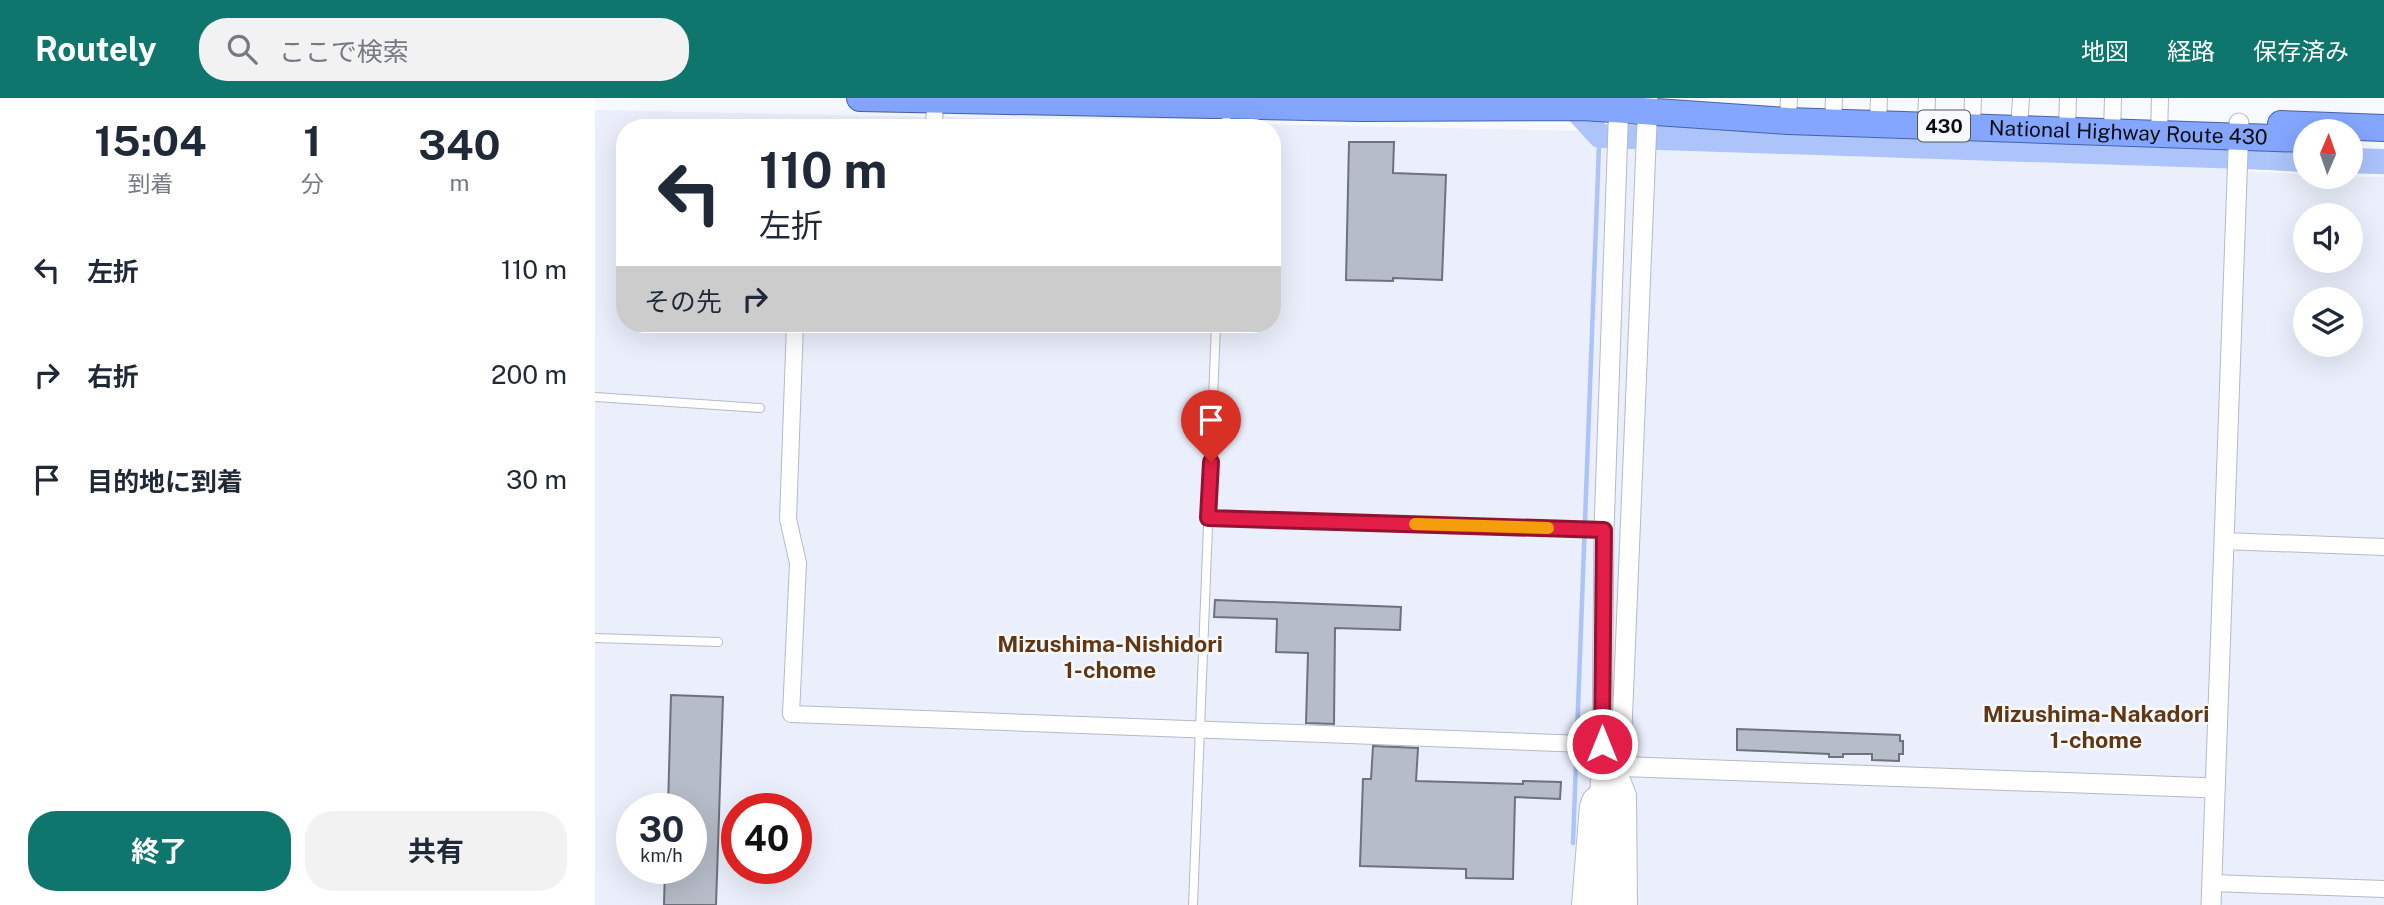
<!DOCTYPE html>
<html lang="ja">
<meta charset="utf-8">
<style>
body{margin:0;font-family:"Public Sans","Noto Sans JP",sans-serif;background:#f2f2f3;color:#1f2937;height:100vh;display:flex;flex-direction:column;font-size:26px;white-space:nowrap}
*{box-sizing:border-box;margin:0}
p{font-size:23px;color:#747a83}
.icon{flex:none;width:38px;height:38px;fill:none;stroke:currentColor;stroke-width:2;stroke-linecap:round;stroke-linejoin:round}
.map{position:relative;flex:1;overflow:hidden}
.drawer{display:flex;flex-direction:column;background:#fff;width:595px}
.drawer>*{flex:none}
.banner{position:absolute;left:21px;top:21px;width:665px;height:214px;border-radius:28px;box-shadow:0 7px 28px #0002;background:#fff;color:#1f2937;overflow:hidden}
.needle{width:46px;rotate:2deg}
.controls{position:absolute;left:1698px;top:21px;display:grid;gap:14px}
.controls a{display:grid;place-items:center;width:70px;height:70px;border-radius:50%;background:#fff;box-shadow:0 7px 28px #0002;font-size:35px}
.speed{position:absolute;left:21px;top:695px;display:flex;gap:14px;font-size:35px;font-weight:700;text-align:center}
.speed>*{display:grid;place-content:center;width:91px;height:91px;border-radius:50%;background:#fff;box-shadow:0 7px 28px #0002;line-height:1}
.speed small{font-size:18px;font-weight:400}
.speed .limit{border:10px solid #d22;background:#fff;color:#111}
.pin{position:absolute;display:grid;place-items:center;width:60px;height:60px;color:#fff;margin:-72px -30px;border-radius:50% 50% 50% 0;rotate:-45deg;box-shadow:0 0 7px #0007}
.pin .icon{rotate:45deg}
.me{position:absolute;width:77px;margin:-38px;rotate:0deg;stroke-linejoin:round;filter:drop-shadow(0 0 5px #0008)}
.turn{display:flex;align-items:center;gap:24px;height:147px;padding:0 28px;font-size:32px}
.turn .icon{width:91px;height:91px;stroke-width:2.5}
.turn b{display:block;font-size:49px;line-height:60px}
.then{display:flex;align-items:center;height:66px;padding:0 28px;background:#0003;gap:14px;font-size:26px}
.eta{display:flex;justify-content:space-evenly;align-items:center;height:119px;text-align:center}
.eta b{font-size:42px;font-weight:700;line-height:49px}
.button{display:flex;gap:14px;margin-top:auto;padding:14px 28px}
.button a{flex:1;height:80px;border-radius:28px;background:#0f766e;color:#fff;font-size:28px;font-weight:700;line-height:80px;text-align:center}
.button a+a{background:#f2f2f3;color:#1f2937}
ul{padding:0;list-style:none}
li{display:flex;align-items:center;gap:21px;height:105px;padding:0 28px}
li div{flex:1}
li b{display:block;font-size:26px}
li em{font-style:normal}
header{display:flex;align-items:center;gap:42px;box-sizing:border-box;height:98px;padding:0 35px;background:#0f766e;color:#fff}
header strong{font-size:33px}
nav{display:flex;gap:38px;margin-inline-start:auto;font-size:24px}
.search{width:490px;height:63px;background:#f2f2f3;display:flex;align-items:center;gap:18px;box-sizing:border-box;padding:0 24px;border-radius:28px;color:#747a83;font-size:26px}
main{display:flex;flex:1;min-height:0}
.map>svg:first-child{display:block}
.built{fill:#eaeffb;fill-rule:evenodd}
.lines{fill:none;stroke-linecap:round;stroke-linejoin:round}
.stream{stroke:#acc4fa;stroke-width:4.5}
.river{stroke:#acc4fa;stroke-width:24}
.building{fill:#b6bcc8;stroke:#6d727d;stroke-width:2}
.service-casing{stroke:#b4bac6;stroke-width:10}
.minor-casing{stroke:#b4bac6;stroke-width:18}
.tertiary-casing{stroke:#b4bac6;stroke-width:21}
.trunk-casing{stroke:#4662ab;stroke-width:28}
.service{stroke:#fff;stroke-width:8}
.minor{stroke:#fff;stroke-width:16}
.tertiary{stroke:#fff;stroke-width:19}
.trunk{stroke:#84a6fe;stroke-width:26}
.route-casing{stroke:#92132f;stroke-width:18}
.route{stroke:#e11d48;stroke-width:12}
.slow{stroke:#f59e0b;stroke-width:12}
.labels{text-anchor:middle;stroke-width:5;stroke-linejoin:round;paint-order:stroke}
.shield{fill:#f6f9fe;stroke:#525458;stroke-width:2}
.shield-label{font-size:19px;font-weight:bold;fill:#0b0d11}
.street-label{font-size:21px;fill:#0b0d11;stroke:#f6f9fe}
.neighbourhood-label{font-size:23px;font-weight:bold;fill:#623611;stroke:#f6f9fe}
</style>
<header>
<strong>Routely</strong>
<div class="search"><svg class="icon" aria-label="search" viewBox="0 0 24 24"><circle cx="10" cy="10" r="6"/><path d="M15 15l6 6"/></svg>ここで検索</div>
<nav><a>地図</a><a>経路</a><a>保存済み</a></nav>
</header>
<main>
<section class="drawer">
<div class="eta">
<div><b>15:04</b><p>到着</p></div>
<div><b>1</b><p>分</p></div>
<div><b>340</b><p>m</p></div>
</div>
<ul>
<li><svg class="icon" aria-label="left" viewBox="0 0 24 24"><path d="M17 20v-9H6M10 6l-5 5 5 5"/></svg><div><b>左折</b></div><em>110 m</em></li>
<li><svg class="icon" aria-label="right" viewBox="0 0 24 24"><path d="M7 20v-9h11M14 6l5 5-5 5"/></svg><div><b>右折</b></div><em>200 m</em></li>
<li><svg class="icon" aria-label="arrive" viewBox="0 0 24 24"><path d="M6 21V4h12l-3 4 3 4H6"/></svg><div><b>目的地に到着</b></div><em>30 m</em></li>
</ul>
<div class="button"><a>終了</a><a>共有</a></div>
</section>
<div class="map">
<svg width="1789" height="807" viewBox="0 0 1789 807">
<rect width="100%" height="100%" fill="#f6f9fe"/>
<path class="built" d="M 0,12 L 987,33 L 1000,46 L 1001,50 L 1626,70 L 1656,74 L 1710,76 L 1710,79 L 1789,79 L 1789,807 L 0,807 ZM 30,30 L 677,30 L 677,226 L 30,226 ZM 1710,117 L 1755,117 L 1755,163 L 1710,163 ZM 1710,201 L 1755,201 L 1755,247 L 1710,247 ZM 37,710 L 96,710 L 96,770 L 37,770 ZM 142,710 L 201,710 L 201,770 L 142,770 Z"/>
<g class="lines">
<g class="stream">
<path d="M 1057,48 L 1636,67"/>
<path d="M 1648,68 L 1710,72"/>
<path d="M 1755,73 L 1789,74"/>
<path d="M 978,745 L 1004,47"/>
</g>
<g class="river">
<path d="M 970,0 L 1005,38 L 1710,61"/>
<path d="M 1755,62 L 1789,63"/>
</g>
</g>
<g class="building">
<path d="M 754,44 L 799,44 L 798,75 L 851,77 L 847,182 L 798,180 L 798,183 L 751,182 Z"/>
<path d="M 620,502 L 806,509 L 805,532 L 740,530 L 739,626 L 711,625 L 713,555 L 681,554 L 682,521 L 619,519 Z"/>
<path d="M 76,597 L 128,599 L 121,807 L 69,807 L 70,770 L 96,770 L 96,710 L 73,710 Z"/>
<path d="M 1142,631 L 1305,637 L 1305,643 L 1308,643 L 1308,656 L 1304,656 L 1304,663 L 1277,662 L 1277,656 L 1248,656 L 1248,659 L 1234,659 L 1234,656 L 1142,652 Z"/>
<path d="M 778,648 L 823,650 L 821,683 L 928,686 L 928,683 L 966,684 L 965,701 L 920,699 L 918,781 L 871,780 L 871,771 L 765,768 L 768,681 L 776,681 Z"/>
</g>
<g class="lines">
<g class="service-casing">
<g id="service">
<path d="M 631,30 L 632,12"/>
<path d="M 0,299 L 165,310"/>
<path d="M 613,420 L 1009,432"/>
<path d="M 0,540 L 123,544"/>
<path d="M 598,807 L 621,226"/>
</g>
</g>
<g class="minor-casing">
<g id="minor">
<path d="M 1193,23 L 1194,0"/>
<path d="M 1238,24 L 1239,0"/>
<path d="M 1283,26 L 1284,0"/>
<path d="M 1331,28 L 1332,0"/>
<path d="M 1377,29 L 1378,0"/>
<path d="M 339,30 L 340,2"/>
<path d="M 1424,31 L 1426,0"/>
<path d="M 1472,33 L 1473,0"/>
<path d="M 1517,34 L 1518,0"/>
<path d="M 1564,36 L 1565,0"/>
<path d="M 200,226 L 193,421 L 203,465 L 196,616 L 1017,647"/>
<path d="M 1628,443 L 1789,449"/>
<path d="M 1024,674 L 1033,697 L 1034,807"/>
<path d="M 1617,785 L 1789,791"/>
<path d="M 985,807 L 993,708 L 996,700 L 1004,693"/>
</g>
</g>
<g class="tertiary-casing">
<g id="tertiary">
<path d="M 1014,668 L 1620,690"/>
<path d="M 1000,807 L 1007,646 L 1009,432 L 1024,1"/>
<path d="M 1017,807 L 1021,697 L 1027,630 L 1053,0"/>
<path d="M 1616,807 L 1644,25"/>
</g>
</g>
<g class="trunk-casing">
<g id="trunk">
<path id="s1" d="M 265,0 L 765,10 L 988,9 L 1193,23 L 1710,41"/>
<path d="M 1686,26 L 1789,30"/>
</g>
</g>
<use href="#service" class="service"/>
<use href="#minor" class="minor"/>
<use href="#tertiary" class="tertiary"/>
<use href="#trunk" class="trunk"/>
</g>
<g class="lines">
<g class="route-casing">
<path id="route" d="M 616,364 L 613,420 L 1009,432 L 1007,646"/>
</g>
<use href="#route" class="route"/>
<path class="slow" d="M 820,426 L 953,430"/>
</g>
<g class="labels">
<rect class="shield" x="1323" y="12.5" width="52" height="31" rx="5"/>
<g class="shield-label">
<text x="1349" y="35">430</text>
</g>
<g class="street-label">
<text dy="7" stroke="none"><textPath href="#s1" startOffset="1269">National Highway Route 430</textPath></text>
</g>
<g class="neighbourhood-label">
<text x="515" y="554">Mizushima-Nishidori<tspan x="515" dy="26">1-chome</tspan></text>
<text x="1501" y="624">Mizushima-Nakadori<tspan x="1501" dy="26">1-chome</tspan></text>
</g>
</g>
</svg>
<div class="controls">
<a><svg class="needle" viewBox="-14 -14 28 28"><path d="M0-13l5 13h-10z" fill="#e53935"/><path d="M0 13l5-13h-10z" fill="#747a83"/></svg></a>
<a><svg class="icon" aria-label="sound" viewBox="0 0 24 24"><path d="M4 9h4l5-4v14l-5-4H4zM17 9q2 3 0 6"/></svg></a>
<a><svg class="icon" aria-label="layers" viewBox="0 0 24 24"><path d="M12 4l9 5-9 5-9-5zM3 14l9 5 9-5"/></svg></a>
</div>
<div class="speed"><div>30<small>km/h</small></div><div class="limit">40</div></div>
<div class="pin" style="left:616px;top:364px;background:#d93025"><svg class="icon" aria-label="arrive" viewBox="0 0 24 24"><path d="M6 21V4h12l-3 4 3 4H6"/></svg></div>
<svg class="me" style="left:1007px;top:646px" viewBox="-20 -20 40 40"><circle r="17" fill="#e11d48" stroke="#fff" stroke-width="3"/><path d="M0-11L8 9 0 5-8 9z" fill="#fff"/></svg>
<div class="banner">
<div class="turn"><svg class="icon" aria-label="left" viewBox="0 0 24 24"><path d="M17 20v-9H6M10 6l-5 5 5 5"/></svg><div><b>110 m</b>左折</div></div>
<div class="then">その先<svg class="icon" aria-label="right" viewBox="0 0 24 24"><path d="M7 20v-9h11M14 6l5 5-5 5"/></svg></div>
</div>
</div>
</main>
